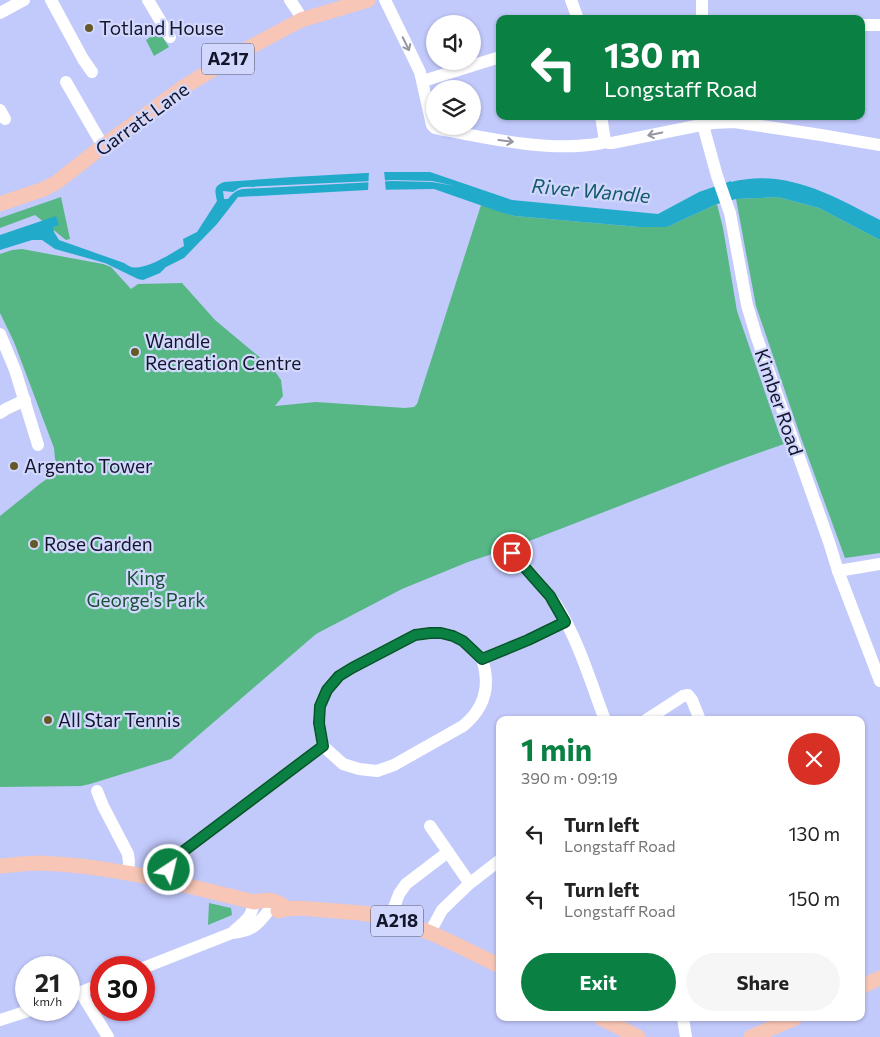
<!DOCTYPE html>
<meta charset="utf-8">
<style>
body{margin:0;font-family:Commissioner,sans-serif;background:#f6f6f6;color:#222;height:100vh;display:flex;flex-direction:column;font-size:19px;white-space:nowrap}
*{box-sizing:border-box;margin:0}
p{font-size:16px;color:#767676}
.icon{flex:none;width:28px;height:28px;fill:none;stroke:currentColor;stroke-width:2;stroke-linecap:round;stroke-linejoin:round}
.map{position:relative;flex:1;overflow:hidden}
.drawer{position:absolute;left:496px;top:716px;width:369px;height:305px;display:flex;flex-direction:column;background:#fff;border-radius:10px;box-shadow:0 1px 4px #0004}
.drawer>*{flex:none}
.hud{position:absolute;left:496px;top:15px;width:369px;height:105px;border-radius:10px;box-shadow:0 1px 4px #0004;background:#0b8043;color:#fff;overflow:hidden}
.fabs{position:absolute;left:426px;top:15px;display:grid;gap:10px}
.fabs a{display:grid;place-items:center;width:55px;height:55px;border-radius:50%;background:#fff;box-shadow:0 1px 4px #0004;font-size:25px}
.speed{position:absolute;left:15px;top:956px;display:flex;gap:10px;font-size:25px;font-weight:700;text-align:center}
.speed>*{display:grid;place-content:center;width:65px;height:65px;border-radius:50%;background:#fff;box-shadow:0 1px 4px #0004;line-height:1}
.speed small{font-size:12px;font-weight:400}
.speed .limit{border:8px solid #d22;background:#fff;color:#111}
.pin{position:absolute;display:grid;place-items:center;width:42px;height:42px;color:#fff;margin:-21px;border:2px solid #fff;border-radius:50%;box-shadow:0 1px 5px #0007}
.me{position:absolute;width:55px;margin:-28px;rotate:35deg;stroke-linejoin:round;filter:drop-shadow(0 0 4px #0008)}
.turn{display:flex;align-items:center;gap:18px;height:105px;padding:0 25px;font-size:22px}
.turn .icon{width:65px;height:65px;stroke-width:2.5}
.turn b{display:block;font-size:35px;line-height:42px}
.round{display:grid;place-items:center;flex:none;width:52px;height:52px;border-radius:26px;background:#f6f6f6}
.overview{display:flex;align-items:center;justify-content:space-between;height:85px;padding:0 25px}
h1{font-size:30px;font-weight:700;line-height:38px;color:#0b8043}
.primary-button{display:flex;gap:10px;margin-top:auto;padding:10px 25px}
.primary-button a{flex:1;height:58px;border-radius:30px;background:#0b8043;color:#fff;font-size:20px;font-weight:700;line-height:58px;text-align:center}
.primary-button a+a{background:#f6f6f6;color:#222}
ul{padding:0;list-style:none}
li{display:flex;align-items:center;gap:15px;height:65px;padding:0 25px}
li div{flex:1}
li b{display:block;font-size:19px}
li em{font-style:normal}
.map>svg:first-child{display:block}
.green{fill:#56b785}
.water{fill:#21aaca;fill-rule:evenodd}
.pier{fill:#c2c9fb}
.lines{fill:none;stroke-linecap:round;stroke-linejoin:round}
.minor{stroke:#fff;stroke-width:12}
.major{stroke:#f7c6b6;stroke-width:15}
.oneway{stroke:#9596a0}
.route-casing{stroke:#07532c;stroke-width:12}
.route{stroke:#0b8043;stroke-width:9}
.poi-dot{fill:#645a27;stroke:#d2d8fd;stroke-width:2}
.labels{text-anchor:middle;stroke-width:4.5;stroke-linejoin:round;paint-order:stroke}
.shield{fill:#d2d8fd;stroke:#4c506a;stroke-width:1}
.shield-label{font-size:18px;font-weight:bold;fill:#13152b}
.poi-label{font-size:19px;fill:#13152b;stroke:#d2d8fd;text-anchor:start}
.street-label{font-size:19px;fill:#13152b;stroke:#d2d8fd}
.park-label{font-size:19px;fill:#1c4f36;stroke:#d2d8fd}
.water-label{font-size:20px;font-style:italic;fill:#155a6b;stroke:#d2d8fd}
</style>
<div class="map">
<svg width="880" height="1037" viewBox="0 0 880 1037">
<rect width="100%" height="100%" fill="#c2c9fb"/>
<g class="green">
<path d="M 155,34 L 162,36 L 169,47 L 154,56 L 146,40 Z"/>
<path d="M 61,197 L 70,239 L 66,240 L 35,215 L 0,228 L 0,218 Z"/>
<path d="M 778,197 L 819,208 L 880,240 L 880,553 L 845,558 L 800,435 L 756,306 L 736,199 Z"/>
<path d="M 717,204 L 723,228 L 737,311 L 780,436 L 784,444 L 725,465 L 519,545 L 468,562 L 402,589 L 316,634 L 171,759 L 90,784 L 81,786 L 0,787 L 0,516 L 41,483 L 60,470 L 55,459 L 54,448 L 14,342 L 0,313 L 0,254 L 12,250 L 22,249 L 103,264 L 111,267 L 131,289 L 138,284 L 182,283 L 215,320 L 263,360 L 274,370 L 281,380 L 283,396 L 275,406 L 316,402 L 405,408 L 414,407 L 417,404 L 481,205 L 515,216 L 639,227 L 667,227 Z"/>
<path d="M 209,903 L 231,908 L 232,915 L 208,925 Z"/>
</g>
<path class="water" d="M 385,172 L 430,172 L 512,200 L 658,214 L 699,192 L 731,181 L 731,182 C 787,168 833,196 880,220 L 880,240 L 819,208 L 778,197 L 736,199 L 717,204 L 667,227 L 639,227 L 515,216 L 500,212 L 434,189 L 367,190 L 238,197 L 217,224 L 184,258 L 166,267 L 160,273 L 143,280 L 138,279 L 105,263 L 55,249 L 42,240 L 32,240 L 0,250 L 0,235 L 56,216 L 59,225 L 53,227 L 54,232 L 59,240 L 124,263 C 126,264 128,266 131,267 C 145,271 172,253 184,246 L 183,239 L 197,232 L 217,201 C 215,191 213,186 224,182 L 293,177 ZM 394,180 L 432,181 L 455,186 L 432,182 L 393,181 L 243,189 C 236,190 232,194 228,199 L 224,199 L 223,191 L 233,192 L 239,188 L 243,187 Z"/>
<path class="pier" d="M 384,170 L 386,192 L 368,191 L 369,171 Z"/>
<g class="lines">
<g class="minor">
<path d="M 51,0 L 83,59 L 92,72"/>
<path d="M 148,0 L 170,37"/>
<path d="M 290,0 L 298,12 L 301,20"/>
<path d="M 385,0 L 420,72 L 432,125 L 435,128 C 486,138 551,153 602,143 L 605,141 L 608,143 L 612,143 L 696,126 L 713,123 L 734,122 L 821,135 L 880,145"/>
<path d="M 571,0 L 578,19"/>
<path d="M 702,0 L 702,19"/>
<path d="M 0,13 L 24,0"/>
<path d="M 861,25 L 880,25"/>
<path d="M 423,81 L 500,57"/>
<path d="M 66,82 L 103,146"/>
<path d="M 0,110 L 5,119"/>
<path d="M 601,116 L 605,141"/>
<path d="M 702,116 L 703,125 L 706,136 L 717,176 L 730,213 L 747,305 L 756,335 L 829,542 L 838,571 L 880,681"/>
<path d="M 0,334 L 15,370 L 38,445"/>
<path d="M 0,413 L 6,409 L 25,400"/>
<path d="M 512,553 C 527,570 544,587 557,606 C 578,639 591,683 605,720"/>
<path d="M 838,571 L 880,564"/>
<path d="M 646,720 L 683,696 L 688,695 L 692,700 L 700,720"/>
<path d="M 323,746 L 343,764 L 359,769 L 377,771 L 394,765 L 463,726 C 485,708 491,686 482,659"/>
<path d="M 97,791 L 103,806 L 128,854 L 129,862 L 128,873"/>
<path d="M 448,852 L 466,878"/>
<path d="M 166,882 L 171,864 L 177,856 L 323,746 L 319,723 L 320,705 L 327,690 L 339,676 L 352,668 L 415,635 L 430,633 L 441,633 L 453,636 L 463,641 L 482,659 L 528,640 L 565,622"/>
<path d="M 390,918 L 399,894 L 406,884 L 448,852 L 430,826"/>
<path d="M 234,931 C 246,920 251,919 254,902"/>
<path d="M 430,932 L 442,910 L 469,884 L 500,860"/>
<path d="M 143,968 L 232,933 C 252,931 257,926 269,910"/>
<path d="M 81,992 L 86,1001 L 108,1037"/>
<path d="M 69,997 L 101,984"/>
<path d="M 683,1018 L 686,1037"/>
<path d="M 0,1020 L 31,1010"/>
</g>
<g class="major">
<path d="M 0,204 L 44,189 L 57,182 L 103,146 L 182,88 L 243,51 L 301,20 L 368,0"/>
<path d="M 0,866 C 13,865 26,863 38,863 C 112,865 183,885 254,902 C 267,899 275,899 286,908"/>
<path d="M 278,911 C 292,906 309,909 323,910 C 346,912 370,912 392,919 C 430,930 464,949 500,966"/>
<path d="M 861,987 L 880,978"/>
<path d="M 601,1018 L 638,1037"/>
<path d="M 751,1037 L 795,1018"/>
</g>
</g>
<defs><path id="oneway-shaft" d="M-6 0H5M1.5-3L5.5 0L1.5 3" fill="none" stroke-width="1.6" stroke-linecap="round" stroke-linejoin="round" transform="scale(1.25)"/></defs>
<g class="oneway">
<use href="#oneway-shaft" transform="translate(406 44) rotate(64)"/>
<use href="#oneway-shaft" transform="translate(655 134) rotate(168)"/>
<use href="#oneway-shaft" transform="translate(506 141) rotate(7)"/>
</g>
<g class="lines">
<g class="route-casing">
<path id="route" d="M 169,870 L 171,864 L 177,856 L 323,746 L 319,723 L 320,706 L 327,690 L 339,676 L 352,668 L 415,635 L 430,633 L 441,633 L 453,636 L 463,641 L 482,659 L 528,640 L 565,622 L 550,596 L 512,553"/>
</g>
<use href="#route" class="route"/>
</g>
<g class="poi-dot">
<circle cx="89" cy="28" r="5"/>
<circle cx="135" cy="352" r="5"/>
<circle cx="14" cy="466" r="5"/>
<circle cx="34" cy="544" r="5"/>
<circle cx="48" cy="720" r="5"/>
</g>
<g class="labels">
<g class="shield">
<rect x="202" y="43.5" width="52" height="31" rx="4"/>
<rect x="371" y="905.5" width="52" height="31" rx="4"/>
</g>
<g class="shield-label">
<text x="228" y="65">A217</text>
<text x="397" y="927">A218</text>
</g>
<g class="poi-label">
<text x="99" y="35">Totland House</text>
<text x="145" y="348">Wandle<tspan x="145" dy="22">Recreation Centre</tspan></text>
<text x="24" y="473">Argento Tower</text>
<text x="44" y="551">Rose Garden</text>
<text x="58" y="727">All Star Tennis</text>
</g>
<g class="street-label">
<text transform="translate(142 119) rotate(-36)" y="7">Garratt Lane</text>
<text transform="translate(779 402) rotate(71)" y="7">Kimber Road</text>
</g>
<g class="park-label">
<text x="146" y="585">King<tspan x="146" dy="22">George's Park</tspan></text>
</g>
<g class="water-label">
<text transform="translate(591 191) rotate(5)" y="7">River Wandle</text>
</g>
</g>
</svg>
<div class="fabs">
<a><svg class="icon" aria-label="sound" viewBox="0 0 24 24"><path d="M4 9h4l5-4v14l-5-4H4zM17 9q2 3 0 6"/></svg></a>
<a><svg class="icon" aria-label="layers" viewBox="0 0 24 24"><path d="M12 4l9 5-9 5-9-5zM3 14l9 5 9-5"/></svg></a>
</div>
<div class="speed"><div>21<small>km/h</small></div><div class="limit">30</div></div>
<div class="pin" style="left:512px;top:553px;background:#d93025"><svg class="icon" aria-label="arrive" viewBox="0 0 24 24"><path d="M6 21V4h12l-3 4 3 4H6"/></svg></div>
<svg class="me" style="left:169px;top:870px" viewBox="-20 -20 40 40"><circle r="17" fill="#0b8043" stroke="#fff" stroke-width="3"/><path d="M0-11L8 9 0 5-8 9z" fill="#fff"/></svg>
<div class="hud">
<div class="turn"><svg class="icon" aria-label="left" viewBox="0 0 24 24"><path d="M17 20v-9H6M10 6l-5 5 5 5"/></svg><div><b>130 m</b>Longstaff Road</div></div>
</div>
<section class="drawer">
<div class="overview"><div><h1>1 min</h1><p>390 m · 09:19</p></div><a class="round" style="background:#d93025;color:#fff"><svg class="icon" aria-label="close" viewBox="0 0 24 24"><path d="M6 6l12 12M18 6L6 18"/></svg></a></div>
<ul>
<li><svg class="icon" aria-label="left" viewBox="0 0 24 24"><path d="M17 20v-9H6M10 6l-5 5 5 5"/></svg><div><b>Turn left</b><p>Longstaff Road</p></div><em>130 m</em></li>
<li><svg class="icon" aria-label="left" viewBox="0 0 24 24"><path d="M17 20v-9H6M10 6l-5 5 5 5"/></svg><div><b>Turn left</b><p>Longstaff Road</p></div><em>150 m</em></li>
</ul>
<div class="primary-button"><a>Exit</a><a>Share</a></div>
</section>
</div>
